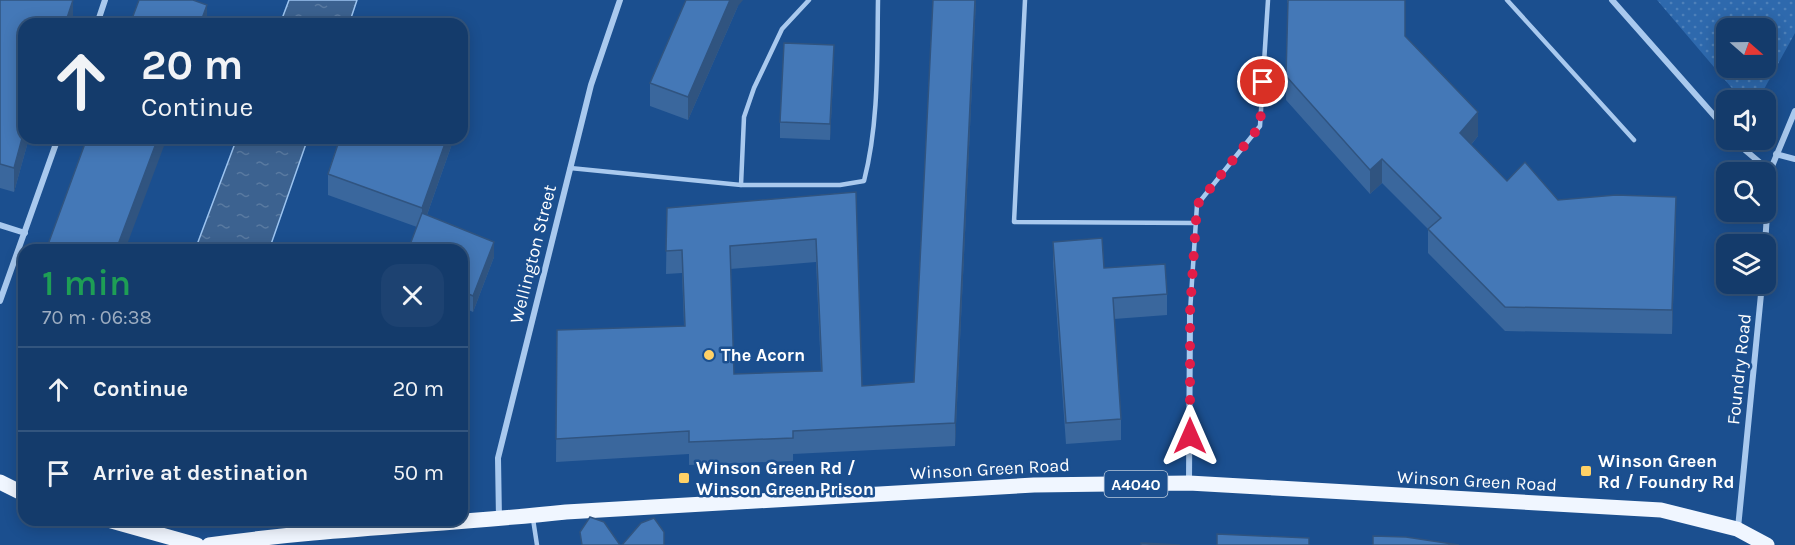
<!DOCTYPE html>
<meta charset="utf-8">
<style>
body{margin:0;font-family:Karla,sans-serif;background:#1d4271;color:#f1f3f6;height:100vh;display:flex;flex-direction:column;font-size:22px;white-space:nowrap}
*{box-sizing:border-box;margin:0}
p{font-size:20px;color:#9dadc1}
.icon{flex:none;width:33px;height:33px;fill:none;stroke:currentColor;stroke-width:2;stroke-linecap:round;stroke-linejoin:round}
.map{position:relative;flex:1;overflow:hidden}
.drawer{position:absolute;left:18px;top:244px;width:450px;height:282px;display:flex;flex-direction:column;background:#143b6b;border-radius:18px;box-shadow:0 3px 15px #0003,0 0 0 2px #33557e}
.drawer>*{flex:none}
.hud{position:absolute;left:18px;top:18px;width:450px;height:126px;border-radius:18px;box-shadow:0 3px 15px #0003,0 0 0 2px #33557e;background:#143b6b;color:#f1f3f6;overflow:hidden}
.needle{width:39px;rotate:110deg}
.buttons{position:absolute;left:1716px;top:18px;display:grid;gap:12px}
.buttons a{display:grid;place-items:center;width:60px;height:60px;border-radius:12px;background:#143b6b;box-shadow:0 3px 15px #0003,0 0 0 2px #33557e;font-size:30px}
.pin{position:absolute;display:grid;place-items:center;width:51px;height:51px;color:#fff;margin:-26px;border:3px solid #fff;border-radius:50%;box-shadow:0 2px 6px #0007}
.me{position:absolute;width:66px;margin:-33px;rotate:0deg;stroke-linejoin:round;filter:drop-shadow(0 0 4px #0008)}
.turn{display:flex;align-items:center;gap:21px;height:126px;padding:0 24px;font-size:27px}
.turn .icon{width:78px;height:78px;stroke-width:2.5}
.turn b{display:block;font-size:42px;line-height:51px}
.round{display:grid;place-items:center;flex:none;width:63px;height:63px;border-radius:18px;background:#1d4271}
.summary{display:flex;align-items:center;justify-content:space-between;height:102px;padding:0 24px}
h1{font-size:36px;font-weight:600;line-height:45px;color:#1e9e55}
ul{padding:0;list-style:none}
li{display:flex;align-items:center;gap:18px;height:84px;padding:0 24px;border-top:2px solid #33557e}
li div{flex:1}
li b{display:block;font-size:22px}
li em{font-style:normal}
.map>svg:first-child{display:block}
.park{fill:url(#park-dots);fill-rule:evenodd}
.water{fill:url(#water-ripples);stroke:#9cc4f0;stroke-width:1.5}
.pier{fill:#1b4f8f}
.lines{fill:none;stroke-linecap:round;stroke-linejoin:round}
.lane{stroke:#a9c9ee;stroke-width:4.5}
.street{stroke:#a9c9ee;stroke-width:6}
.primary{stroke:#f0f6ff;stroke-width:15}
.wall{fill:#3a679d;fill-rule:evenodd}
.shaded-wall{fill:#305480}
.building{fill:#4478b7;stroke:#305480;stroke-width:1.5;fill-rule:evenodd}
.route{stroke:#e11d48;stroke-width:10;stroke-dasharray:0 18}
.poi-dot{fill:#ffd166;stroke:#1b4f8f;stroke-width:2}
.labels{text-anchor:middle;stroke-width:5;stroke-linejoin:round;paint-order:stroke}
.shield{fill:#1b4f8f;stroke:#bbcadd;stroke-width:1.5}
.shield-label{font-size:16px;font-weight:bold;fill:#fff}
.street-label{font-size:18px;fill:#fff;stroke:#1b4f8f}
.poi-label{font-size:18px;font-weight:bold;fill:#fff;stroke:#1b4f8f;text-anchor:start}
</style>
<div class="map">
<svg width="1795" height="545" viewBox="0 0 1795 545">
<defs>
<pattern id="park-dots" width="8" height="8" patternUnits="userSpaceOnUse" patternTransform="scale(1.5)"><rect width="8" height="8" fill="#2e69ad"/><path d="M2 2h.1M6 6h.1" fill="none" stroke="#4d80b9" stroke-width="1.8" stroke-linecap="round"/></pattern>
<pattern id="water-ripples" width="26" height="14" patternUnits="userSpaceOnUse" patternTransform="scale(1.5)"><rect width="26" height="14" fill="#3c6290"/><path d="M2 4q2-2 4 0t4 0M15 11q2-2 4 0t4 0" fill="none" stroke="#597aa1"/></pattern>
</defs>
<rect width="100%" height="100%" fill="#1b4f8f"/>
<path class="park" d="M 1657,0 L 1795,0 L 1795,33 L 1758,100 L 1742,100 ZM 1726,28 L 1766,28 L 1766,68 L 1726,68 Z"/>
<g class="water">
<path d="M 289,0 L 357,0 L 349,24 L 280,24 Z"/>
<path d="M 237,138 L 308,138 L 269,250 L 195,250 Z"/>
</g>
<path class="pier" d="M 107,520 L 144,520 L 135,545 L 98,545 Z"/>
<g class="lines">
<g class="lane">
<path d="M 1025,0 L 1014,222 L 1196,223"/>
<path d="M 1507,0 L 1634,140"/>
<path d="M 570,168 L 741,185 L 840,185 L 864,181 C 879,123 877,60 878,0"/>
<path d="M 741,185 L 744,117 L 754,88 L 782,29 L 809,0"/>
<path d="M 1190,312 L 1197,205 L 1260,126 L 1268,0"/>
<path d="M 533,519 L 537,545"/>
</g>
<g class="street">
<path d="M 1612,0 L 1726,129"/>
<path d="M 97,24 L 105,0"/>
<path d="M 1735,140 L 1745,150 L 1770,171"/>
<path d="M 1776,154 L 1795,159"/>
<path d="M 0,225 L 25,233"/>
<path d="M 1765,244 L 1770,171 L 1795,111"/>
<path d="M 0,301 L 58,138"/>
<path d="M 1189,482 L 1190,312"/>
<path d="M 499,519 L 498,458 L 591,85 L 620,0"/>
<path d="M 1738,528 L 1762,284"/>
</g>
<g class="primary">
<path d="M 0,482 L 24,494"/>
<path d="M 108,520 L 197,545"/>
<path d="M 209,545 C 327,528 447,525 566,512 L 1034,485 L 1189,483 L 1661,510 L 1737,529 L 1767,545"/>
</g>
</g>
<g class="wall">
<path d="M 0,0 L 73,24 L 24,24 L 24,138 L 29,138 L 14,192 L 0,188 Z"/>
<path d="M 933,0 L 976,0 L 955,446 L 793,454 L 793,461 L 689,465 L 689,454 L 556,462 L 557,330 L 684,326 L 682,273 L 666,274 L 667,208 L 856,192 L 862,386 L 914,382 ZM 816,262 L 821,371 L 734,374 L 730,269 Z"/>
<path d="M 1287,0 L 1405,0 L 1405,36 L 1478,136 L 1471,145 L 1507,181 L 1558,200 L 1676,221 L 1672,334 L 1505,331 L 1428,253 L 1428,229 L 1382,183 L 1370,194 L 1286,100 L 1288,3 L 1287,3 Z"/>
<path d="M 738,6 L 688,120 L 650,106 L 650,83 Z"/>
<path d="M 834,61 L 830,140 L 780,138 L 780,122 Z"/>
<path d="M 453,138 L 453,141 L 427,215 L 494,257 L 473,312 L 462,307 L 462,250 L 417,227 L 328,195 L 328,174 Z"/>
<path d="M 1053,242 L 1104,268 L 1167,294 L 1167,315 L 1114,319 L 1121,419 L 1121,440 L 1066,444 L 1053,263 Z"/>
<path d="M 24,309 L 24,353 L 17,351 L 17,327 Z"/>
</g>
<g class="shaded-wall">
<path d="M 73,0 L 73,24 L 65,24 Z"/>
<path d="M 730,0 L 743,0 L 738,6 L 688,120 L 688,97 Z"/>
<path d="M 975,0 L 976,0 L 955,446 L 955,423 Z"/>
<path d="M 207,5 L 207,24 L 200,24 Z"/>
<path d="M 834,45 L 834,61 L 830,140 L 830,124 Z"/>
<path d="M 1478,112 L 1478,136 L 1460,158 L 1460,133 Z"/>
<path d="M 24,131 L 24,138 L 29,138 L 14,192 L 14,168 Z"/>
<path d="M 158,138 L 167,138 L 125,250 L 116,250 Z"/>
<path d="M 447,138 L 453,138 L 453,141 L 422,229 L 422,208 Z"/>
<path d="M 1382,159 L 1382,183 L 1370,194 L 1370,170 Z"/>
<path d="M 1676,197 L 1676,221 L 1672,334 L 1672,310 Z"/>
<path d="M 494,242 L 494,257 L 473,312 L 473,296 Z"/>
</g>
<g class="building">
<path d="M 0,0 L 73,0 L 65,24 L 24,24 L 24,131 L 14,168 L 0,164 Z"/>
<path d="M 139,0 L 193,0 L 207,5 L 200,24 L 130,24 Z"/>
<path d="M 686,0 L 730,0 L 688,97 L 650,83 Z"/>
<path d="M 933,0 L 975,0 L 955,423 L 793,431 L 793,438 L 689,442 L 689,431 L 556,439 L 557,330 L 685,326 L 682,250 L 666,251 L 667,208 L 856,192 L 862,386 L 914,382 ZM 816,239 L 822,371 L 734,374 L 730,246 Z"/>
<path d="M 1288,0 L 1405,0 L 1405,36 L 1478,112 L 1460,133 L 1507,181 L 1525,162 L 1558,200 L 1616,195 L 1676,197 L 1672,310 L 1505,307 L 1428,229 L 1441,218 L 1382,159 L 1370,170 L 1286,76 Z"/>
<path d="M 784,43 L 834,45 L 830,124 L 780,122 Z"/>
<path d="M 87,138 L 158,138 L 116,250 L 46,250 Z"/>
<path d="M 340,138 L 447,138 L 422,208 L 328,174 Z"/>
<path d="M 422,213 L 494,242 L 473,296 L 462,291 L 462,250 L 408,250 Z"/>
<path d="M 1102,238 L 1104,268 L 1165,264 L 1167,294 L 1113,298 L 1121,419 L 1066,423 L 1053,242 Z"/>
<path d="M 24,309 L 24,329 L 17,327 Z"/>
<path d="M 590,517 L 604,522 L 620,545 L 582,545 L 580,532 Z"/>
<path d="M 654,518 L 664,532 L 664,545 L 622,545 L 641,523 Z"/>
<path d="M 1217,534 L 1309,538 L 1309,545 L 1217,545 Z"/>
<path d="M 1373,536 L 1406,537 L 1459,545 L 1373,545 Z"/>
<path d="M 1141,543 L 1180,545 L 1141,545 Z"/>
</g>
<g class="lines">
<path class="route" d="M 1190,436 L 1190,312 L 1197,205 L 1260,126 L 1263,82"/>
</g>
<g class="poi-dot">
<circle cx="709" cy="355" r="6"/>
<rect x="1580" y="465" width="12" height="12" rx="3"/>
<rect x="678" y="472" width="12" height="12" rx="3"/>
</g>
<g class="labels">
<rect class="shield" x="1104.5" y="471" width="63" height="26" rx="4.5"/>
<g class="shield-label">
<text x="1136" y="490">A4040</text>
</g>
<g class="street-label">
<text transform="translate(533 254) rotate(-76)" y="6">Wellington Street</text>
<text transform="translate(1739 369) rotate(-84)" y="6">Foundry Road</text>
<text transform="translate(990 469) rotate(-3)" y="6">Winson Green Road</text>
<text transform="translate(1477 481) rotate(3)" y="6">Winson Green Road</text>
</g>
<g class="poi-label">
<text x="721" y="361">The Acorn</text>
<text x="1598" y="467">Winson Green<tspan x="1598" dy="21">Rd / Foundry Rd</tspan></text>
<text x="696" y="474">Winson Green Rd /<tspan x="696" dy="21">Winson Green Prison</tspan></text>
</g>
</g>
</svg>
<div class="buttons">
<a><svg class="needle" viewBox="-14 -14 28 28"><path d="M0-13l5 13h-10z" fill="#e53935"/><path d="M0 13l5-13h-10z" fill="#9dadc1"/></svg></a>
<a><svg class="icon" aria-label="sound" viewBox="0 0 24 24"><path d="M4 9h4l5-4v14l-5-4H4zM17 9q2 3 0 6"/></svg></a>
<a><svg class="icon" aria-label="search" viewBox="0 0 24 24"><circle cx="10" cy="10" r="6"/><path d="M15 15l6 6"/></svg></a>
<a><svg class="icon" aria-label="layers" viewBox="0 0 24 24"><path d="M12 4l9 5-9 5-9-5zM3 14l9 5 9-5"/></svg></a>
</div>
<div class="pin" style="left:1263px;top:82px;background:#d93025"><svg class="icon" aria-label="arrive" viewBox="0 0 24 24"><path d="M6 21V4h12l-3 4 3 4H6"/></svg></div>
<svg class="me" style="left:1190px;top:436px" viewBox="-20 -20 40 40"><path d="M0-17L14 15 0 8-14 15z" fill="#e11d48" stroke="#fff" stroke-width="4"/></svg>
<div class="hud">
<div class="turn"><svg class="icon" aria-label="ahead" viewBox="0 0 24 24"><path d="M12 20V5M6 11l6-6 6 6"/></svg><div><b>20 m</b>Continue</div></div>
</div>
<section class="drawer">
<div class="summary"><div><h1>1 min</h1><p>70 m · 06:38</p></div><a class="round"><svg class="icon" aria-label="close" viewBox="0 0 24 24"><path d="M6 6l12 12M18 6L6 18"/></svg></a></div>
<ul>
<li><svg class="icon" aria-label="ahead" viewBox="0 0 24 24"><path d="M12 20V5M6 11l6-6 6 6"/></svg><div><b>Continue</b></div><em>20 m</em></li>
<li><svg class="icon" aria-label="arrive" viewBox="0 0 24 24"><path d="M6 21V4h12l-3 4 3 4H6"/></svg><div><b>Arrive at destination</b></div><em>50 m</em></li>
</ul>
</section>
</div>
